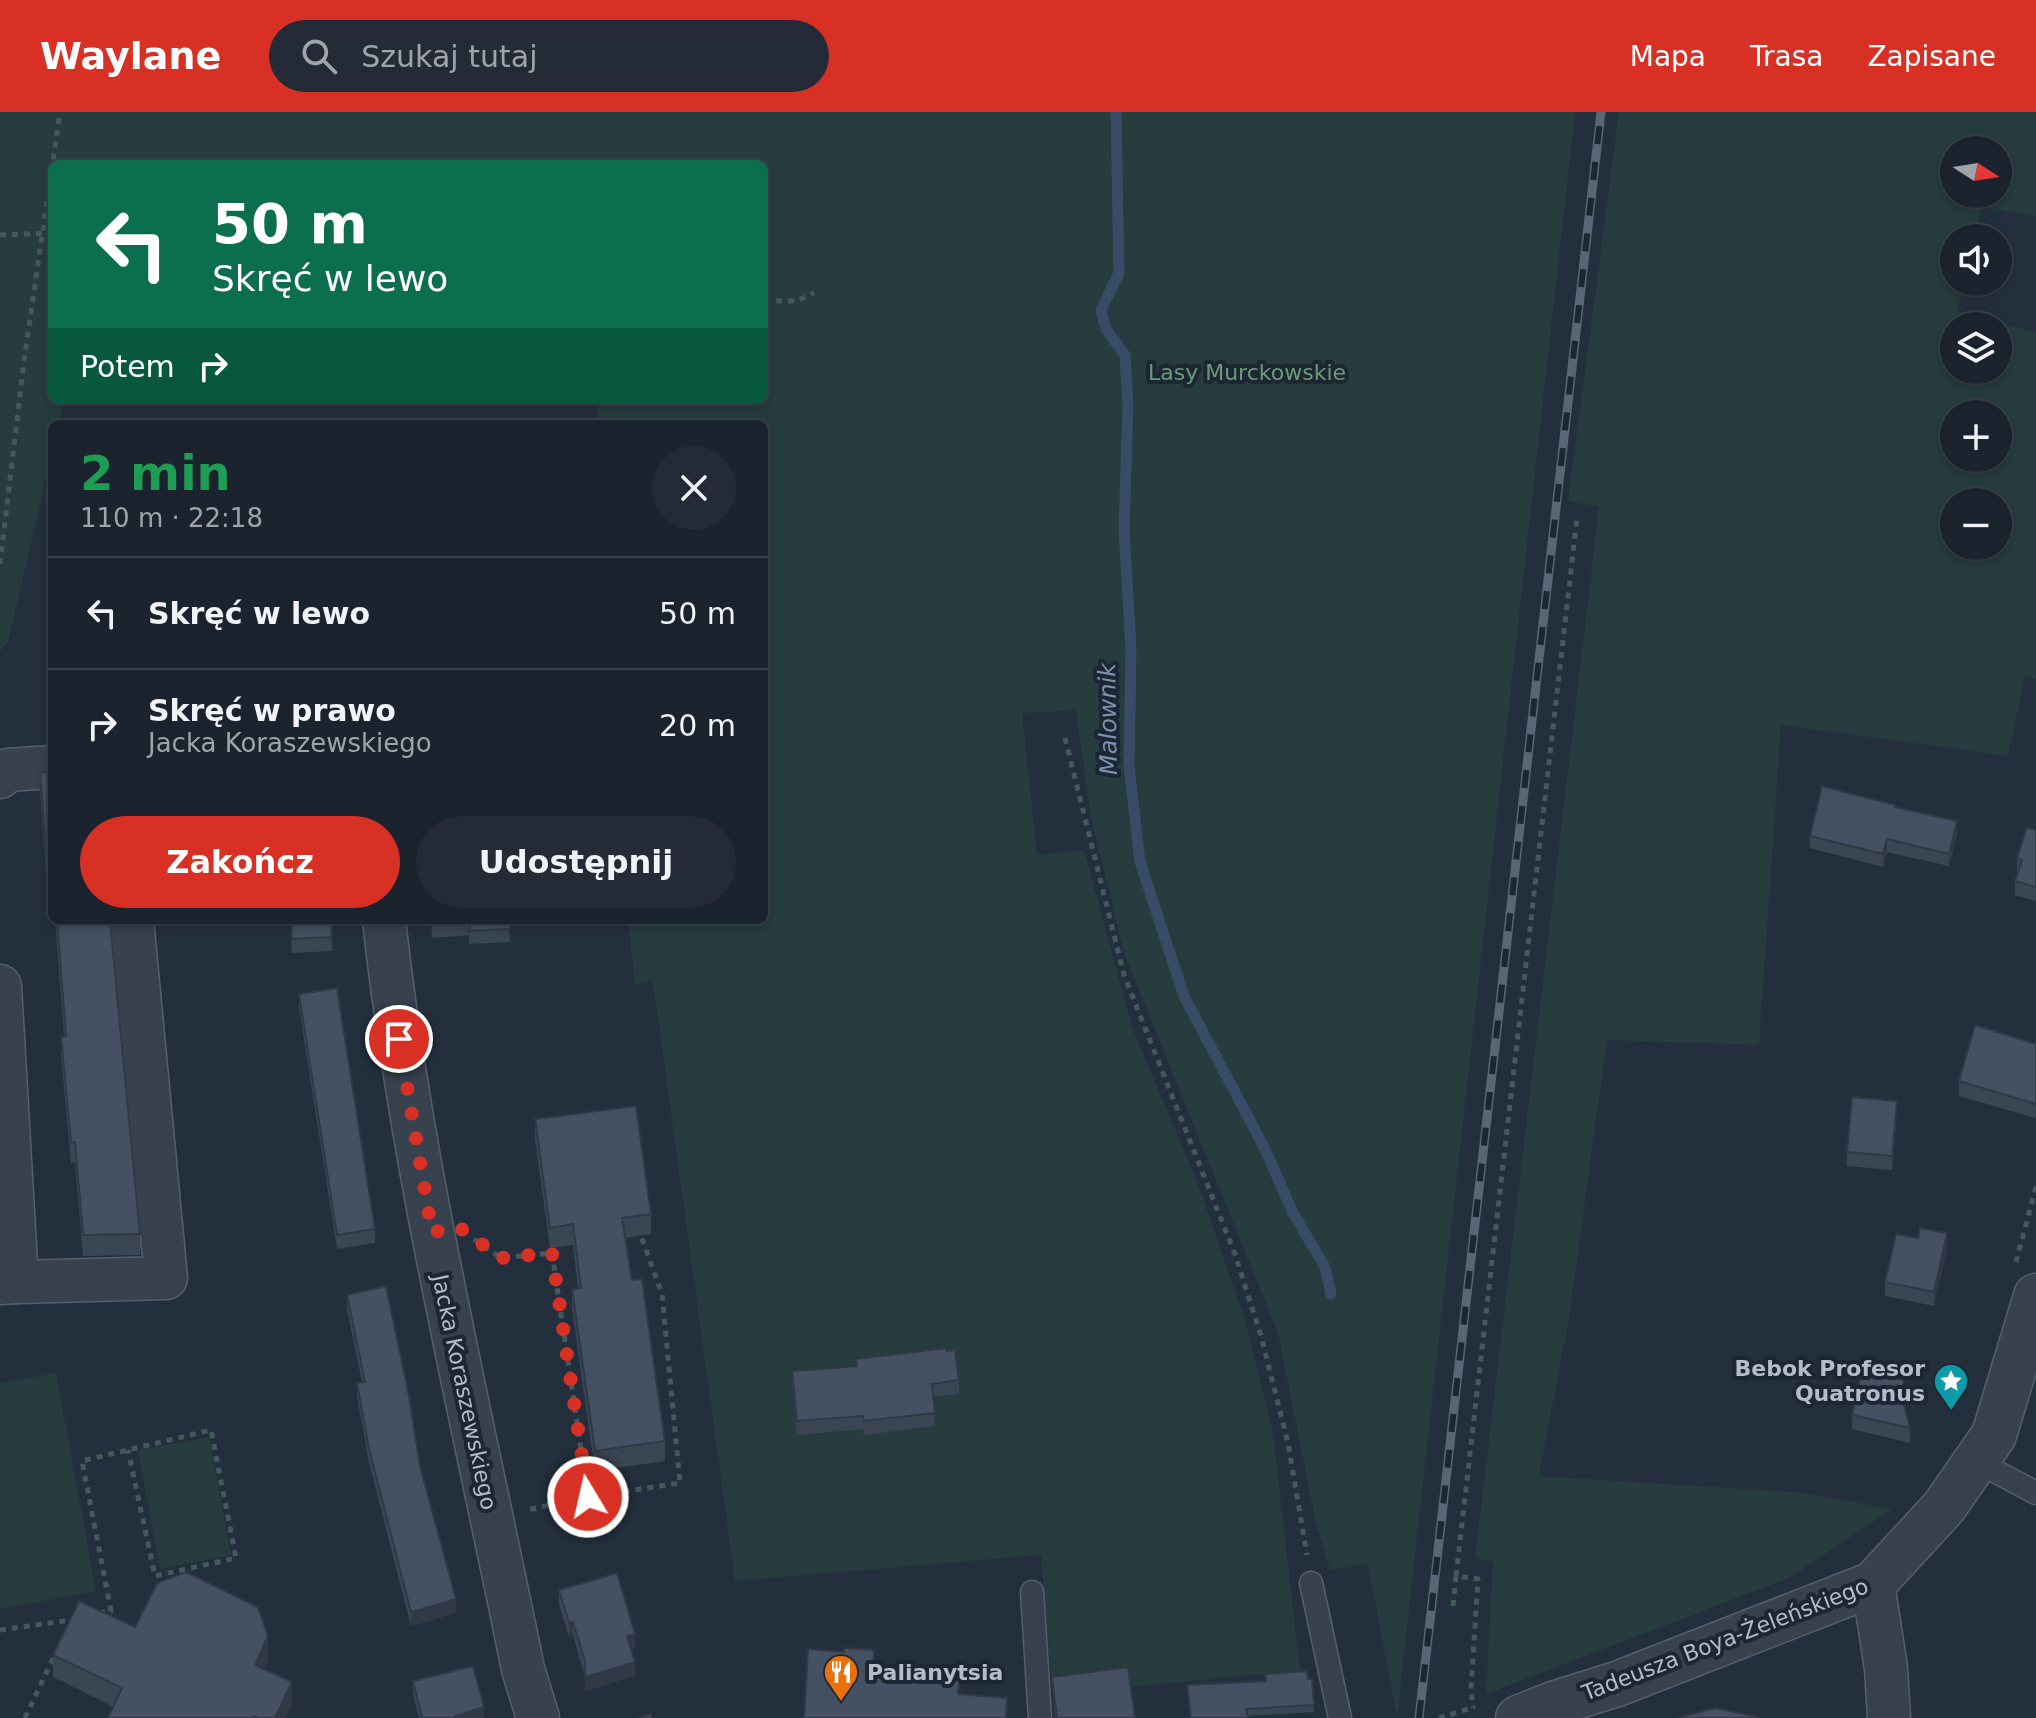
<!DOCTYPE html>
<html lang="pl">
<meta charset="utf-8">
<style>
body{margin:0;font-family:"DejaVu Sans",sans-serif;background:#242b36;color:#f1f3f6;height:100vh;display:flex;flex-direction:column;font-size:30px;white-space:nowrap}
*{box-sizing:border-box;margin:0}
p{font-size:26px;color:#a0a4aa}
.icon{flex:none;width:44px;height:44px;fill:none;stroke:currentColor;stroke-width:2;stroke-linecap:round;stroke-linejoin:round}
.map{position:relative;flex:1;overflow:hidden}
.drawer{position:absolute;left:48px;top:308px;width:720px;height:504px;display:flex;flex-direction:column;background:#1b232e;border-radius:12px;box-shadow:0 4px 12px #0003,0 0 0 2px #39404a}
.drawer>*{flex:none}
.hud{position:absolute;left:48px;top:48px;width:720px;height:244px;border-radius:12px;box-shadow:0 4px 12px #0003,0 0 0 2px #39404a;background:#0b6e4f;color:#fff;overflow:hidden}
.needle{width:52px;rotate:102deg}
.fabs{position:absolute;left:1940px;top:24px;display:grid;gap:16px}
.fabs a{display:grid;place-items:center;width:72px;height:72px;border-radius:50%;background:#1b232e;box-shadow:0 4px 12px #0003,0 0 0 2px #39404a;font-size:40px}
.pin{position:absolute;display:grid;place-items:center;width:68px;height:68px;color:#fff;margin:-34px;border:4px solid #fff;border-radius:50%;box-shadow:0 2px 8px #0007}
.me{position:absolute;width:88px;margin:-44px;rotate:351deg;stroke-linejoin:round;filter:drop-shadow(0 0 6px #0008)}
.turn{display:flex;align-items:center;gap:28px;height:168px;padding:0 32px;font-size:36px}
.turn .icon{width:104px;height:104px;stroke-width:2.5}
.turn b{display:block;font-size:56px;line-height:68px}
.then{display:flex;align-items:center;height:76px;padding:0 32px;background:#0003;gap:16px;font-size:30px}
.round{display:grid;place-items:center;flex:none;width:84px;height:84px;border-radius:42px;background:#242b36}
.summary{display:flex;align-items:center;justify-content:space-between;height:136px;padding:0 32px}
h1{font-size:48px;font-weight:700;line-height:60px;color:#1e9e55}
.button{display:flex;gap:16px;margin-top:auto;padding:16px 32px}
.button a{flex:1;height:92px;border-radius:48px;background:#d93025;color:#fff;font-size:32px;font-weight:700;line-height:92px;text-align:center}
.button a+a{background:#242b36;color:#f1f3f6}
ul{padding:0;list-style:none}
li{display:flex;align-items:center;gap:24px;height:112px;padding:0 32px;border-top:2px solid #39404a}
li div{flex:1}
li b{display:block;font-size:30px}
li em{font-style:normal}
header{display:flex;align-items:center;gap:48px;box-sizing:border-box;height:112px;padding:0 40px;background:#d93025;color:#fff}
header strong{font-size:38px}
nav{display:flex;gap:44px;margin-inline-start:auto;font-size:28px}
.search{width:560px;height:72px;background:#242b36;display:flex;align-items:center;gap:20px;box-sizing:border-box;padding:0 28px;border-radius:44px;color:#a0a4aa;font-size:30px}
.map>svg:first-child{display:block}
.green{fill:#263c3f;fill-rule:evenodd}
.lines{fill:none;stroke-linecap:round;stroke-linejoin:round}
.stream{stroke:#394c67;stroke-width:11}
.service-casing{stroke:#565f6c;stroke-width:25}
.minor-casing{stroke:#565f6c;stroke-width:45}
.tertiary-casing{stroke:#565f6c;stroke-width:47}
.path{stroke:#44595c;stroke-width:5;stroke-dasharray:6 6;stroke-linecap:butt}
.service{stroke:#38414e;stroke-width:22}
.minor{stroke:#38414e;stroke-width:42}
.tertiary{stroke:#38414e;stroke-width:44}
.rail-casing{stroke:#5a6575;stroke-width:9}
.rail{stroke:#1d2633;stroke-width:6;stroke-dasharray:18;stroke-linecap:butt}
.wall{fill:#3b4654}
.shaded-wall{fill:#303945}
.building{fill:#455162;stroke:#303945;stroke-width:2}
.route{stroke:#d93025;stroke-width:14;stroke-dasharray:0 25.2}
.labels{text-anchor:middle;stroke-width:8;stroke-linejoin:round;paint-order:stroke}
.park-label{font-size:22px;fill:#6b9a76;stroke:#1d2633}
.poi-label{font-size:22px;font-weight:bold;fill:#b4bcc9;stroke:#1d2633;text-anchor:end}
.street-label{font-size:22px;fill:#b4bcc9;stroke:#1d2633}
.water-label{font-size:24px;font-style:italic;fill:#7c92b1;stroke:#1d2633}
</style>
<header>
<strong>Waylane</strong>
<div class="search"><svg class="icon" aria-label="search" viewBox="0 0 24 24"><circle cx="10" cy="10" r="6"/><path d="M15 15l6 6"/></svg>Szukaj tutaj</div>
<nav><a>Mapa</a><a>Trasa</a><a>Zapisane</a></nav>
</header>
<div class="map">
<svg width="2036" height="1606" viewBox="0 0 2036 1606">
<rect width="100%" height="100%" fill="#242f3e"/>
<g class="green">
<path d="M 0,0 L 1575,0 L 1397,1606 L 1368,1452 L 1330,1458 L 1315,1407 L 1278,1221 L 1124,841 L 1090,700 L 1076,598 L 1022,601 L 1037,743 L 1084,738 L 1132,915 L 1198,1072 L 1245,1208 L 1273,1320 L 1300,1558 L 1133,1575 L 1130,1565 L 1052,1575 L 1041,1443 L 735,1469 L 653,869 L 635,872 L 628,808 L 764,808 L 764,312 L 598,312 L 597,288 L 764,288 L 764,52 L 52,52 L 52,288 L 64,288 L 58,312 L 52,312 L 52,340 L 8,530 L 0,539 Z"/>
<path d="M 1619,0 L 2036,0 L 2036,104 L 1982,95 L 1974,126 L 1954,126 L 1954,170 L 1964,170 L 1957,199 L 2036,220 L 2036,567 L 2025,564 L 2008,644 L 1781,613 L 1759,933 L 1607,928 L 1569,1206 L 1539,1364 L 1797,1380 L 1892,1397 L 1789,1466 L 1486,1582 L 1493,1450 L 1475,1446 L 1599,395 L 1568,389 ZM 1954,38 L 1998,38 L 1998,82 L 1954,82 ZM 1954,214 L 1998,214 L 1998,258 L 1954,258 ZM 1954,302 L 1998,302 L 1998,346 L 1954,346 ZM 1954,390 L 1998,390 L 1998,434 L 1954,434 Z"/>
<path d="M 56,1261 L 96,1479 L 0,1497 L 0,1271 Z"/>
<path d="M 209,1325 L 231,1443 L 160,1457 L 138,1338 Z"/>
</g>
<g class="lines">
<path class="stream" d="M 1116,0 L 1119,161 L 1101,198 L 1106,217 L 1125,243 L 1128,294 L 1124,417 L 1131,537 L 1129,654 L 1140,750 L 1184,884 L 1265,1037 L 1293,1101 L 1325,1155 L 1331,1182"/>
<g class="service-casing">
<g id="service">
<path d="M 1976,1349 L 2036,1381"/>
<path d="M 1311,1471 L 1340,1606"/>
<path d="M 1032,1480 L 1040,1606"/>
</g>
</g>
<g class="minor-casing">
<g id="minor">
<path d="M 0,665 L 8,658 L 52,655"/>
<path d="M 384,808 C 412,1061 473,1308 523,1557 L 538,1606"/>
<path d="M 0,874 L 17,1170 L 0,1171"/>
<path d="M 17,1170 L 166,1166 L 132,808"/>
<path d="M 1873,1472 L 1886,1556 L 1889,1606"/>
</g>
</g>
<g class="tertiary-casing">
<path id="tertiary" d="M 1518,1606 L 1553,1592 L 1617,1572 L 1873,1472 L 1944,1395 L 1994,1323 L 2036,1184"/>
</g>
<g class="path">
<path d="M 0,123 L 52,121"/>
<path d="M 764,189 L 796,189 L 814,181"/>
<path d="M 0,452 L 24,249 L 60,0"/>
<path d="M 1065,626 L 1124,863 L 1235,1142 L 1261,1224 L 1288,1331 L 1307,1443"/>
<path d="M 474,1127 L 501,1146 L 552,1141 L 588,1385 L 527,1398"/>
<path d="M 2016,1150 L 2036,1075"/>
<path d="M 588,1385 L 680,1371 L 662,1182 L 641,1124"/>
<path d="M 1456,1464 L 1577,406"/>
<path d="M 1453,1494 L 1456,1464 L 1478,1467 L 1471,1577 L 1473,1596"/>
<path d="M 99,1501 L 111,1499 L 82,1349 L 211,1318 L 236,1446 L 155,1464 L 128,1338"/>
<path d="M 0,1518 L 71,1508"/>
<path d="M 25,1606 L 55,1542"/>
<path d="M 1439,1606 L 1475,1595"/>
</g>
<use href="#service" class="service"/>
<use href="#minor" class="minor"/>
<use href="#tertiary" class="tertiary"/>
<g class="rail-casing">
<path id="rail" d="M 1419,1606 L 1601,0"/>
</g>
<use href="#rail" class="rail"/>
</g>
<g class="wall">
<path d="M 52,659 L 52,786 L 48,787 L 40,681 L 40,661 Z"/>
<path d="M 1895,695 L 1957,722 L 1949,754 L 1887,740 L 1883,755 L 1810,736 L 1810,724 Z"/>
<path d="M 2036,718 L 2036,789 L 2015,783 L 2015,769 L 2017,761 L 2017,746 Z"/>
<path d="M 55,808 L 110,808 L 140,1122 L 140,1143 L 83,1144 L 75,1050 L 71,1051 L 61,945 L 61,925 L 64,924 Z"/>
<path d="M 290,808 L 331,808 L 332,839 L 292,841 Z"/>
<path d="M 431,808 L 509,808 L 510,830 L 469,832 L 469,823 L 432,826 Z"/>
<path d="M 299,882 L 375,1117 L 375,1131 L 337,1137 L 299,896 Z"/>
<path d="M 2036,932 L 2036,1006 L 1959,984 L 1959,969 Z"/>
<path d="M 1897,1003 L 1892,1058 L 1847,1054 L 1847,1040 Z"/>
<path d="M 535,1007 L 651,1102 L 651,1122 L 625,1126 L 632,1168 L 665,1329 L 665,1349 L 595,1359 L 572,1197 L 572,1177 L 578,1176 L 573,1133 L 550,1136 L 535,1027 Z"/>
<path d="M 1947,1136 L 1934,1194 L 1885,1184 L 1885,1170 Z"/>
<path d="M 347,1183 L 420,1354 L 456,1501 L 411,1514 L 369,1350 L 357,1285 L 357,1271 L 362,1270 L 347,1197 Z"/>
<path d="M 856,1247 L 959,1268 L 959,1282 L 933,1285 L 935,1314 L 864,1323 L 863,1317 L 797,1323 L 792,1272 L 792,1259 L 856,1255 Z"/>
<path d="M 1904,1282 L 1902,1288 L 1910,1316 L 1910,1331 L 1852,1317 L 1852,1303 Z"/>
<path d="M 559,1478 L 635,1536 L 631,1537 L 635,1564 L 585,1579 L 585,1564 L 573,1524 L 569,1525 L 559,1492 Z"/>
<path d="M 135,1515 L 268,1547 L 264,1557 L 292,1593 L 285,1606 L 108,1606 L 114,1595 L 53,1565 L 53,1543 Z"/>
<path d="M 1052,1565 L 1135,1606 L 1055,1606 Z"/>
<path d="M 1308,1567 L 1312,1567 L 1314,1600 L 1247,1604 L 1248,1606 L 1190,1606 L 1187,1573 Z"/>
<path d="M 413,1569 L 484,1606 L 419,1606 L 413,1583 Z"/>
</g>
<g class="shaded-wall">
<path d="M 1957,709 L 1957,722 L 1949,754 L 1949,742 Z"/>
<path d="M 1887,727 L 1887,740 L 1883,755 L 1883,742 Z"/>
<path d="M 1897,989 L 1897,1003 L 1892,1058 L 1892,1044 Z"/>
<path d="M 1947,1121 L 1947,1136 L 1934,1194 L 1934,1180 Z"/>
<path d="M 1904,1268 L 1904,1282 L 1901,1296 L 1901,1282 Z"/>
<path d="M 456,1487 L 456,1501 L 411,1514 L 411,1500 Z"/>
<path d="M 573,1510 L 573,1524 L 569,1525 L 569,1511 Z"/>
<path d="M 635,1522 L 635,1536 L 627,1538 L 627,1524 Z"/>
<path d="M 268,1524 L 268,1547 L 255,1575 L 255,1553 Z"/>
<path d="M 635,1550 L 635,1564 L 585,1579 L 585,1565 Z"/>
<path d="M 292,1570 L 292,1593 L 285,1606 L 275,1606 Z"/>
<path d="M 484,1595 L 484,1606 L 455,1606 L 455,1604 Z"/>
</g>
<g class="building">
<path d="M 52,659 L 52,766 L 48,766 L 40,661 Z"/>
<path d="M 1822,674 L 1895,693 L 1895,695 L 1957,709 L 1949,742 L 1887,727 L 1883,742 L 1810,724 Z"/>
<path d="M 2027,715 L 2036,718 L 2036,775 L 2015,769 L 2022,748 L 2017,746 Z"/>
<path d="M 57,808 L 110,808 L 140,1122 L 83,1123 L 75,1030 L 71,1030 L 61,925 L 66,924 Z"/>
<path d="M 291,808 L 331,808 L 332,825 L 292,827 Z"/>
<path d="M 432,808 L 509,808 L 510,817 L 469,819 L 471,810 L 432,812 Z"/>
<path d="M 337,876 L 375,1117 L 337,1123 L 299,882 Z"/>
<path d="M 1975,913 L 2036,932 L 2036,992 L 1959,969 Z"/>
<path d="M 1852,985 L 1897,989 L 1892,1044 L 1847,1040 Z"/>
<path d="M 636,994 L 651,1102 L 622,1106 L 632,1168 L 642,1167 L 665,1329 L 595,1339 L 572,1177 L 581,1176 L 573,1112 L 550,1116 L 535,1007 Z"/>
<path d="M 1920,1116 L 1947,1121 L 1934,1180 L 1885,1170 L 1896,1122 L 1918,1126 Z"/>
<path d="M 386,1174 L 409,1284 L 420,1354 L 456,1487 L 411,1500 L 369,1337 L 357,1271 L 365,1270 L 347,1183 Z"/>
<path d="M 946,1236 L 946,1239 L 955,1238 L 959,1268 L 932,1272 L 935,1301 L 864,1309 L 863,1304 L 797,1309 L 792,1259 L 857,1254 L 856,1247 Z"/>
<path d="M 1862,1259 L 1904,1268 L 1901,1282 L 1910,1316 L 1852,1303 Z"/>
<path d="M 186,1460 L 258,1495 L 268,1524 L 255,1553 L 292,1570 L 275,1606 L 259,1606 L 254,1604 L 253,1606 L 108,1606 L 122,1576 L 53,1543 L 79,1489 L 135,1515 L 157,1471 Z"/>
<path d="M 617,1461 L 635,1522 L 627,1524 L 635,1550 L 585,1565 L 585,1550 L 573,1510 L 569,1511 L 559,1478 Z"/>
<path d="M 844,1536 L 874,1538 L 873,1557 L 960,1561 L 958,1582 L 1007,1586 L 1006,1606 L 804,1606 L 808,1537 L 844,1540 Z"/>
<path d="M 473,1554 L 484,1595 L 455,1604 L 456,1606 L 422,1606 L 413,1569 Z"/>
<path d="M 1128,1555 L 1135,1606 L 1057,1606 L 1052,1565 Z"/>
<path d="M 1307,1559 L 1308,1567 L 1312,1567 L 1314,1593 L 1246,1597 L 1248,1606 L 1191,1606 L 1187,1573 L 1266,1569 L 1265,1562 Z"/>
<path d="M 1715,1596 L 1759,1605 L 1759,1606 L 1677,1606 Z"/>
<path d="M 651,1602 L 652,1606 L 637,1606 Z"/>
</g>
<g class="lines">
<path class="route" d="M 399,927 L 432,1120 L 460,1116 L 501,1146 L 552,1141 L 588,1385"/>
</g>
<defs>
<g id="sight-pin" transform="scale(1.8)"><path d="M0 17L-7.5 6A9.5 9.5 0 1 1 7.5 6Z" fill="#0f9aa8" stroke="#1d2633"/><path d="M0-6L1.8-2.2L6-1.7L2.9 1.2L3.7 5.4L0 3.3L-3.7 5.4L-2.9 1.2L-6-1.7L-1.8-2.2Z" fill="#fff"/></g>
<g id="restaurant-pin" transform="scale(1.8)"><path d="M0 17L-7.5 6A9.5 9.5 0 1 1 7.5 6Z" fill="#e8710a" stroke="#1d2633"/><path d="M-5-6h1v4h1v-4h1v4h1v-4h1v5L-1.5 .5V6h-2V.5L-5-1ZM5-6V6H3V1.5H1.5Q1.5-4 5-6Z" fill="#fff"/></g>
</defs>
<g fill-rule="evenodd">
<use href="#sight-pin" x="1951" y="1269"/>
<use href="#restaurant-pin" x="841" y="1560"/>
</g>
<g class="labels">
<g class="park-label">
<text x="1247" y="268">Lasy Murckowskie</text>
</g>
<g class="poi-label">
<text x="1925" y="1264">Bebok Profesor<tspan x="1925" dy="25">Quatronus</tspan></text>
<text x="867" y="1568" text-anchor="start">Palianytsia</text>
</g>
<g class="street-label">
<text transform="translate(465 1280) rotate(78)" y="8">Jacka Koraszewskiego</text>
<text transform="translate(1725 1527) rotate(-21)" y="8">Tadeusza Boya-Żeleńskiego</text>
</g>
<g class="water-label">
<text transform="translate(1108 607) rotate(-91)" y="8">Malownik</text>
</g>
</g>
</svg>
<div class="fabs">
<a><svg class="needle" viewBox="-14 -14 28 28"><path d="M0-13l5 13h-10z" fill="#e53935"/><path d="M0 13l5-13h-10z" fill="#a0a4aa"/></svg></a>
<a><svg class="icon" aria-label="sound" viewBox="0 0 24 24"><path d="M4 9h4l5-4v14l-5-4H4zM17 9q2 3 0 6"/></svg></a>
<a><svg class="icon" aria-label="layers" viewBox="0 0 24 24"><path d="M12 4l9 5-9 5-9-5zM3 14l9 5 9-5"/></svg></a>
<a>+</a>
<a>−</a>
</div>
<div class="pin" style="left:399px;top:927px;background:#d93025"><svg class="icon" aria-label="arrive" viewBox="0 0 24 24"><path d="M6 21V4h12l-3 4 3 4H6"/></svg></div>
<svg class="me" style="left:588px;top:1385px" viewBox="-20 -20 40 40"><circle r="17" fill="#d93025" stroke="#fff" stroke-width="3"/><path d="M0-11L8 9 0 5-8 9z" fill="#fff"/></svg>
<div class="hud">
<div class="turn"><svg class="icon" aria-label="left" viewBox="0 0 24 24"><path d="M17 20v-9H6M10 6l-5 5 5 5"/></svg><div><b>50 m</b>Skręć w lewo</div></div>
<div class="then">Potem<svg class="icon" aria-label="right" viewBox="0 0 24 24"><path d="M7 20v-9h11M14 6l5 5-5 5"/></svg></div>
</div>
<section class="drawer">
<div class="summary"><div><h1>2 min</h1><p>110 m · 22:18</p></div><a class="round"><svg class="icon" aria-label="close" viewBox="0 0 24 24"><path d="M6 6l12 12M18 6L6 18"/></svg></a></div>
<ul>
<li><svg class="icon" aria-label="left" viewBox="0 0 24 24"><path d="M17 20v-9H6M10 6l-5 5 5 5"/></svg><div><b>Skręć w lewo</b></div><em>50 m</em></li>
<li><svg class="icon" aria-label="right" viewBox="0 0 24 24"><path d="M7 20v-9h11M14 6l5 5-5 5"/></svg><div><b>Skręć w prawo</b><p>Jacka Koraszewskiego</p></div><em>20 m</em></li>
</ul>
<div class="button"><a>Zakończ</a><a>Udostępnij</a></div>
</section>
</div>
